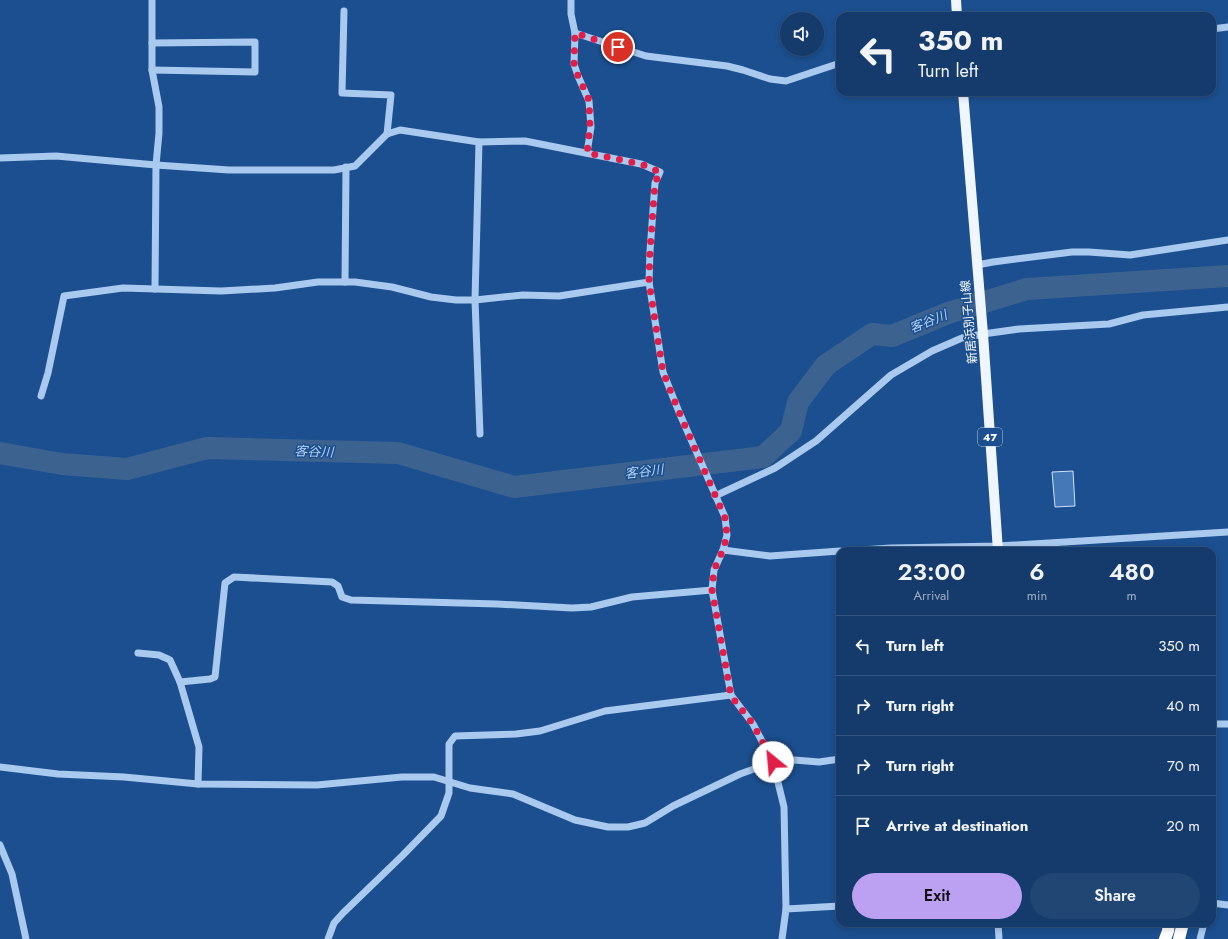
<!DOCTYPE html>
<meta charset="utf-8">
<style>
body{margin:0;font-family:Jost,"Noto Sans JP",sans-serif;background:#214673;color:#f1f3f6;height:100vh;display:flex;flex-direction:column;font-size:15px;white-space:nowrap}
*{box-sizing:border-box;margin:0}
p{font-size:13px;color:#9dadc1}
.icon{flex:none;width:22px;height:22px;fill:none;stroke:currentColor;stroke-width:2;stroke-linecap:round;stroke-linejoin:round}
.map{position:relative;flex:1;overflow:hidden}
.details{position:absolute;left:836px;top:547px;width:380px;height:380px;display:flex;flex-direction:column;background:#143b6b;border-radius:12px;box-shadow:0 2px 6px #0003,0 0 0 1px #33557e}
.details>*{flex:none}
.banner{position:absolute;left:836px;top:12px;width:380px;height:84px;border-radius:12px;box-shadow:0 2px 6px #0003,0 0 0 1px #33557e;background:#143b6b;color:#f1f3f6;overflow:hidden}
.controls{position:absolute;left:780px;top:12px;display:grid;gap:8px}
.controls a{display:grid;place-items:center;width:44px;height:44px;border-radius:50%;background:#143b6b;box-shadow:0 2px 6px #0003,0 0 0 1px #33557e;font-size:20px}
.pin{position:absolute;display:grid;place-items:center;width:34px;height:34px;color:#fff;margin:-17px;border:2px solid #fff;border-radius:50%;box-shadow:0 1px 4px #0007}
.me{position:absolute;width:44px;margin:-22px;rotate:332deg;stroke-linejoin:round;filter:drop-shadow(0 0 3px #0008)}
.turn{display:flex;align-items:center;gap:14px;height:84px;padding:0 16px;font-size:18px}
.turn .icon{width:52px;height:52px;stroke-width:2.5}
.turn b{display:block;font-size:28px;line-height:34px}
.eta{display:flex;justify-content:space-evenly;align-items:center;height:68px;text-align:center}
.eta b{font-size:24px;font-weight:600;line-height:28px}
.cta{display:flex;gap:8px;margin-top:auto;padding:8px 16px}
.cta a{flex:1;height:46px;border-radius:24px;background:#bca0f2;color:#111;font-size:16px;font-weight:600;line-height:46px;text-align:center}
.cta a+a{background:#214673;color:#f1f3f6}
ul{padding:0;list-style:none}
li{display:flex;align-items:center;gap:12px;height:60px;padding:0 16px;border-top:1px solid #33557e}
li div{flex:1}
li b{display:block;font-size:15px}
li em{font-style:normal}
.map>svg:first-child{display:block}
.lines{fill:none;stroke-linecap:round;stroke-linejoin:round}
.river{stroke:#3c6290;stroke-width:22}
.building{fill:#4478b7;stroke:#cfe3fa}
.minor{stroke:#a9c9ee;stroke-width:7}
.major{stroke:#f0f6ff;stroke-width:10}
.highway{stroke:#fff;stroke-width:12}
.route{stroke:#e11d48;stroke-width:7;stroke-dasharray:0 12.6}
.labels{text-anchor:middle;stroke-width:3;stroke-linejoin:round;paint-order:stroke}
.shield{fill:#1b4f8f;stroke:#bbcadd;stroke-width:1}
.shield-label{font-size:11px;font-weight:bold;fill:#fff}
.street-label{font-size:12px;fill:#fff;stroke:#1b4f8f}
.water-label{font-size:13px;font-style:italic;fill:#b5d3f5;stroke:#1b4f8f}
</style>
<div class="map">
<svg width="1228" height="939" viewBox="0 0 1228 939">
<rect width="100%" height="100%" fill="#1b4f8f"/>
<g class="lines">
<path class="river" d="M 0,453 L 62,464 L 127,469 L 207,448 L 398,453 L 514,487 L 763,457 L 791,431 L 798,402 L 826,365 L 872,334 L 892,336 L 948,313 L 1027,289 L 1228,276"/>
</g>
<path class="building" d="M 1073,471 L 1075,506 L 1055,507 L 1052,472 Z"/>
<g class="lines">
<g class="minor">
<path d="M 152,0 L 152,70 L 159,107 L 159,133 L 156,165 L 155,289"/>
<path d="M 571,0 L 571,14 L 575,33 L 574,64 L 578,76 L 589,101 L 591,127 L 587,153"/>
<path d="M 344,11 L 342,93 L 391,95 L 387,134"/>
<path d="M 1212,29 L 1228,27"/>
<path d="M 575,33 L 646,56 L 727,66 L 743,70 L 770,79 L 786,81 L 840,63"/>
<path d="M 152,70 L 255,72 L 255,42 L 152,43"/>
<path d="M 479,142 L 475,300 L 480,434"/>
<path d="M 0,158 L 56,156 L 156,165 L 229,170 L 334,170 L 355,166 L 387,134 L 400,130 L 479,142 L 525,141 L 641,164 L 660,172 L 655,183 L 650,251 L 649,282 L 663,372 L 679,412 L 725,517 L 727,535 L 723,550 L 714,570 L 712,590 L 731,695 L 753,724 L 773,762 L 784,807 L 786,909"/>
<path d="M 977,265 L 993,262 L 1072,252 L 1089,252 L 1130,255 L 1228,240"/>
<path d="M 345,282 L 346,167"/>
<path d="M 41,396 L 48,373 L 64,296 L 123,288 L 221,291 L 275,288 L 318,282 L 355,282 L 392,287 L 431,297 L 456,300 L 475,300 L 523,295 L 559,296 L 649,282"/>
<path d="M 715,496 L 775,468 L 816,441 L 891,375 L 932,351 L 962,338 L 983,334 L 1019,329 L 1109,324 L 1143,315 L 1228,307"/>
<path d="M 723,550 L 770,556 L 840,551"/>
<path d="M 845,551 L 891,548 L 998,546 L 1228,532"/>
<path d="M 138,653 L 159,655 L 170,660 L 180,682 L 199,747 L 198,784"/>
<path d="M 180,682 L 210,679 L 215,677 L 225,583 L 234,577 L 332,582 L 338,586 L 342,597 L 351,600 L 497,604 L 572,608 L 591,607 L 632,597 L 712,590"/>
<path d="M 1212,724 L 1228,724"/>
<path d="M 0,767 L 58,774 L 124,777 L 198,784 L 317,785 L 402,777 L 434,777 L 470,788 L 513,794 L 575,820 L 608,827 L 628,827 L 645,823 L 673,806 L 740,774 L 773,762 L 794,760 L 819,762 L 840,759"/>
<path d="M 0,845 L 12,874 L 26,939"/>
<path d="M 1212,903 L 1228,905"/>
<path d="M 998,923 L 999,939"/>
<path d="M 328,939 L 334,923 L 343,913 L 402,856 L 441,816 L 449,793 L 449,744 L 455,736 L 516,734 L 540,731 L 605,711 L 731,695"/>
<path d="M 782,939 L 786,909 L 840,906"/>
<path d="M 1200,939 L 1204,923"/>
</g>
<g class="major">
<path d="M 956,0 L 957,16"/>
<path d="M 963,92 L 983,334 L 998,551"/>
</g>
<g class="highway">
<path d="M 1165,939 L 1168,931 L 1169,923"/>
<path d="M 1179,939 L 1183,923"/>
</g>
</g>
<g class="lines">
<path class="route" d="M 618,47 L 575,33 L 574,64 L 578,76 L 589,100 L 590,127 L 587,153 L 641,164 L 660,172 L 655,183 L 650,251 L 649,282 L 663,372 L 679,412 L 725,518 L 727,535 L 723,550 L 714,570 L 712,590 L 731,696 L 753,724 L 773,762"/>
</g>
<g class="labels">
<rect class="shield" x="978" y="428" width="24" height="18" rx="3"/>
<g class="shield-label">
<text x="990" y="441">47</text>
</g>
<g class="street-label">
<text transform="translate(969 322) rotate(-95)" y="4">新居浜別子山線</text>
</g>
<g class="water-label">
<text transform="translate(928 321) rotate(-22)" y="5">客谷川</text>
<text transform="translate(314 451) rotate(2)" y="5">客谷川</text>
<text transform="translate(644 471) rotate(-7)" y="5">客谷川</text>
</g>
</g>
</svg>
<div class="controls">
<a><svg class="icon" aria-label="sound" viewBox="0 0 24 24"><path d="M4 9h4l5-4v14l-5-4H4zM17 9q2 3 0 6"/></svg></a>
</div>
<div class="pin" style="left:618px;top:47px;background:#d93025"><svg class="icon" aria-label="arrive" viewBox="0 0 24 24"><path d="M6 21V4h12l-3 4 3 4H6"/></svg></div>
<svg class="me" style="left:773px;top:762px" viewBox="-20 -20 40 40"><circle r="19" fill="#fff"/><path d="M0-13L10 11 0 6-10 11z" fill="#e11d48"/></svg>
<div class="banner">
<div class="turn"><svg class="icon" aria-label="left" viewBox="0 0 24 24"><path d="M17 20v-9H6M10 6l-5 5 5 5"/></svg><div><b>350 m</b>Turn left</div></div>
</div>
<section class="details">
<div class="eta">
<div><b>23:00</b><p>Arrival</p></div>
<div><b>6</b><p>min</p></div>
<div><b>480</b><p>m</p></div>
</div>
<ul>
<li><svg class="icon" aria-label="left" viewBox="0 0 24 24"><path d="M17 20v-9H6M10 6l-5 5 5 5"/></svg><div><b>Turn left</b></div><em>350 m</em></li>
<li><svg class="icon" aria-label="right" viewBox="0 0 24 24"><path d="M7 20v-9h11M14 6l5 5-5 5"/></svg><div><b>Turn right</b></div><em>40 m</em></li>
<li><svg class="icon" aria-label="right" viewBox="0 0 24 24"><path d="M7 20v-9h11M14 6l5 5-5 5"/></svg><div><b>Turn right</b></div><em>70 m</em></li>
<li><svg class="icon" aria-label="arrive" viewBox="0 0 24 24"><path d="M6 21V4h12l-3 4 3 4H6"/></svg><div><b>Arrive at destination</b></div><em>20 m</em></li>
</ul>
<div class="cta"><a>Exit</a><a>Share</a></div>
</section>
</div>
